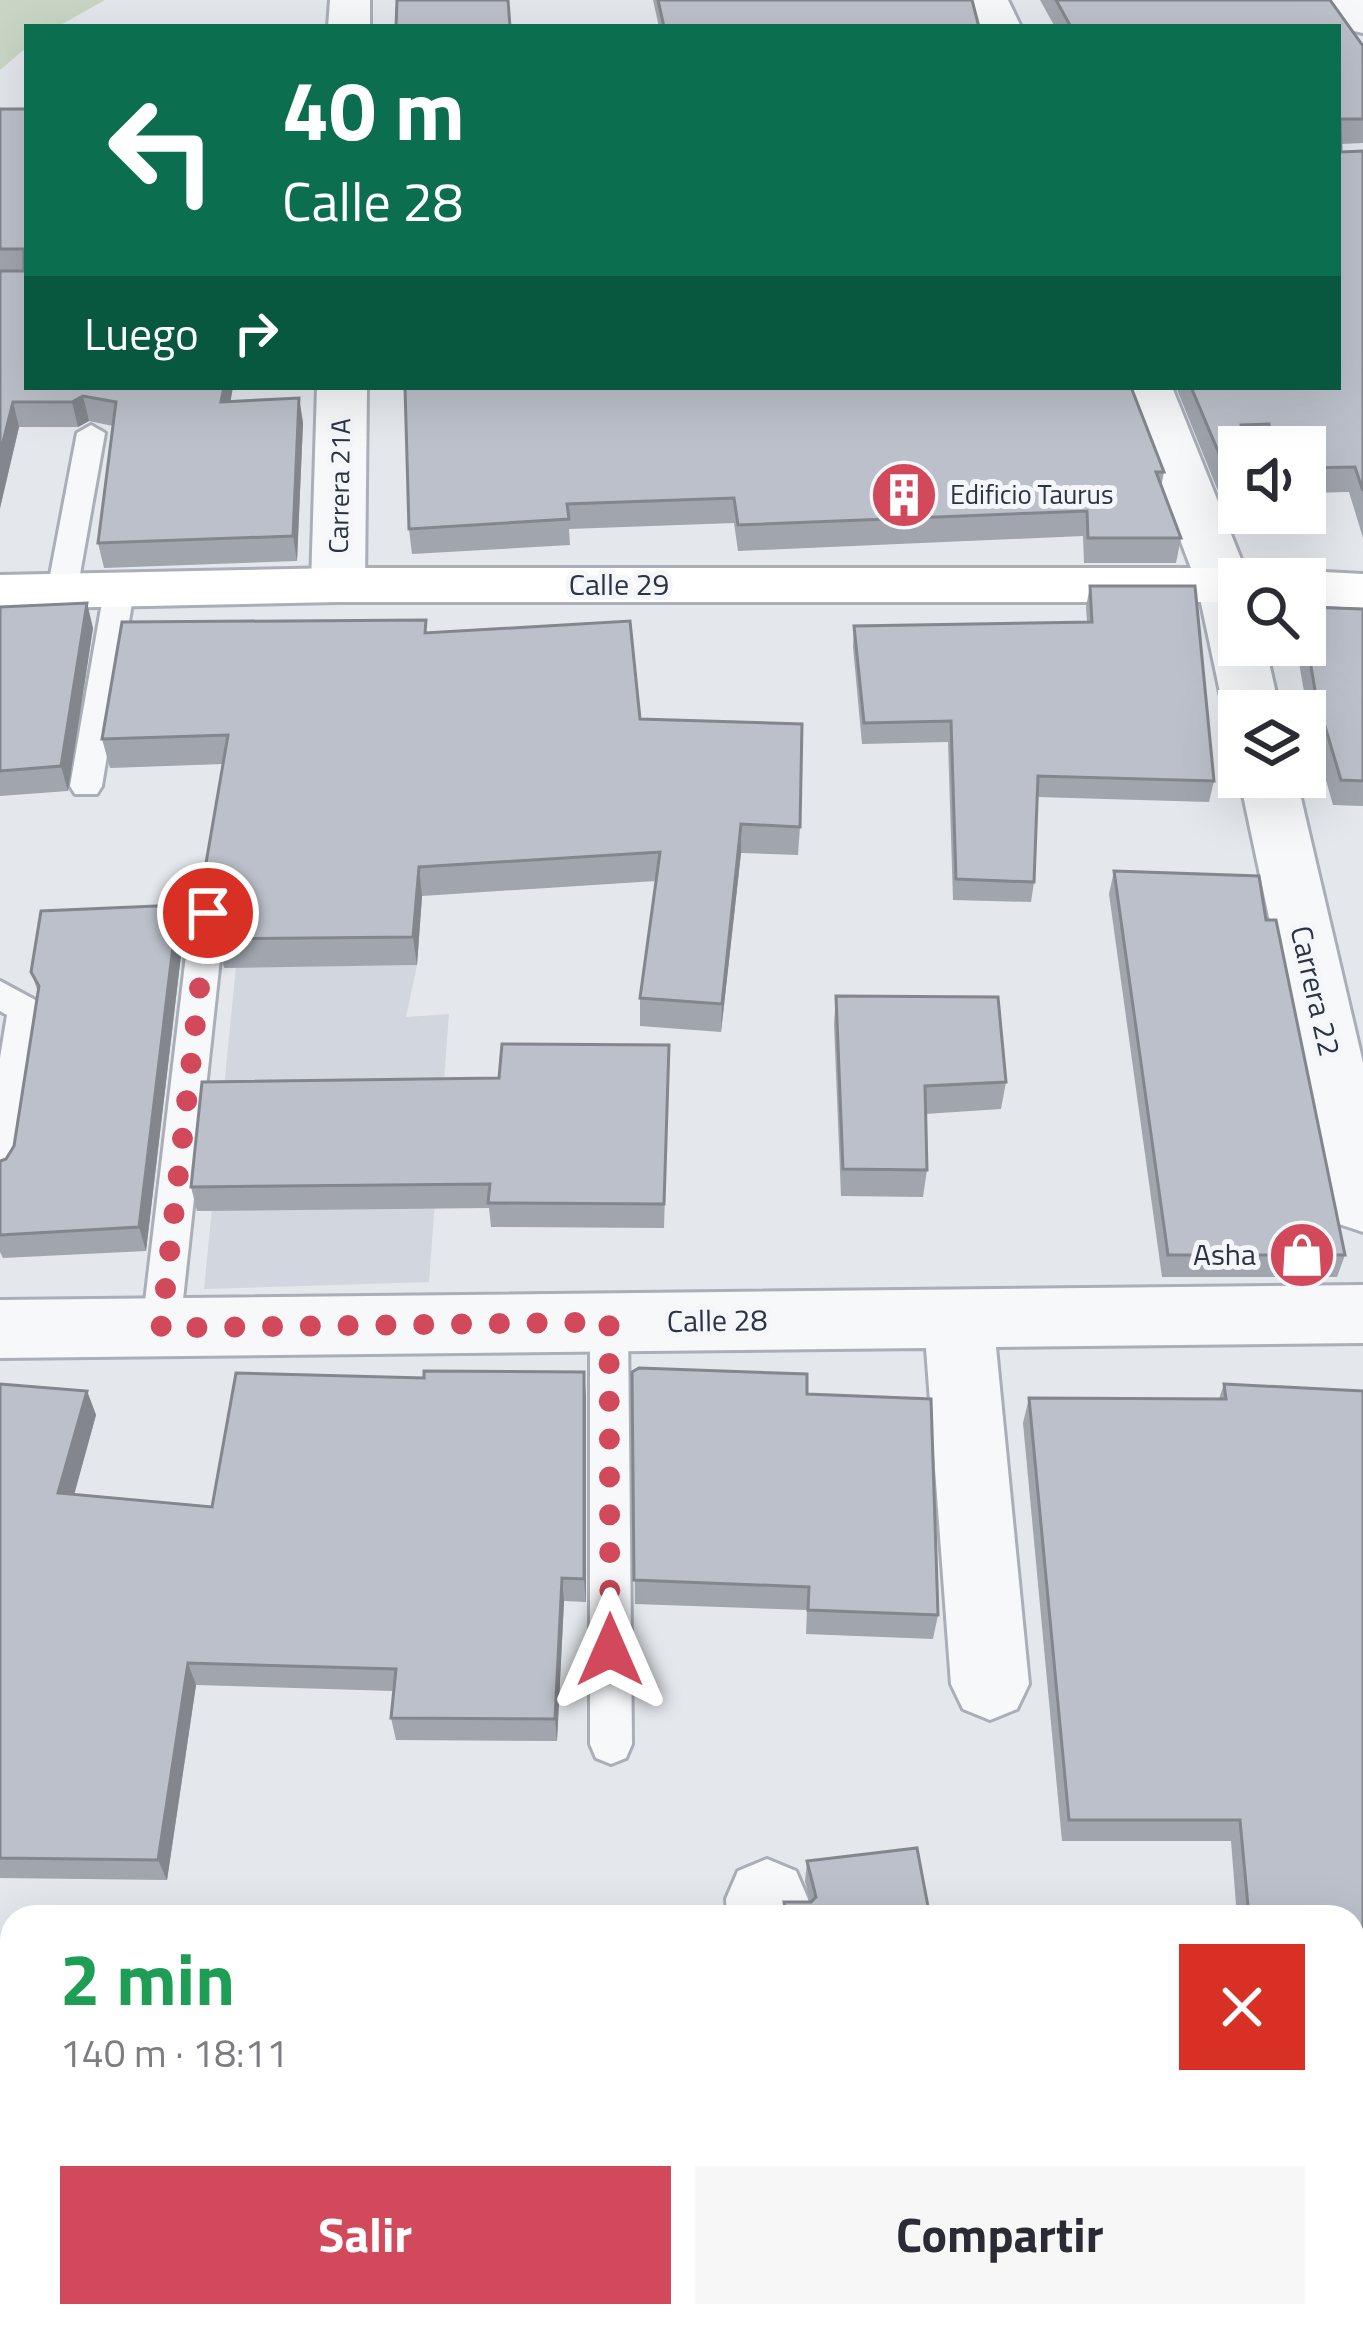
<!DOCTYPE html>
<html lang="es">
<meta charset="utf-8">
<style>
body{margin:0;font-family:"Titillium Web",sans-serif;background:#f7f7f7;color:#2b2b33;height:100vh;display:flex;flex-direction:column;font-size:45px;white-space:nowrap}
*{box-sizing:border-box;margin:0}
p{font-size:39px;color:#7c7c81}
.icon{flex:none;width:66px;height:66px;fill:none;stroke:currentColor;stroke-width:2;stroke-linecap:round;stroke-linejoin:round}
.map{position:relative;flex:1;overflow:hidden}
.sheet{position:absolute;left:0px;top:1905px;width:1365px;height:423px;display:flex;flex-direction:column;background:#fff;border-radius:36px 36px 0 0;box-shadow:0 12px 48px #0002}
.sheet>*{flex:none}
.guide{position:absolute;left:24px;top:24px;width:1317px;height:366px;border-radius:0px;box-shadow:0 12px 48px #0002;background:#0b6e4f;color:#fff;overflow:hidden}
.fabs{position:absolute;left:1218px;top:426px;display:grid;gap:24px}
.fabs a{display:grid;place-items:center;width:108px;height:108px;border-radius:0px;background:#fff;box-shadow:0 12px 48px #0002;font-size:60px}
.pin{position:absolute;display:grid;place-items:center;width:102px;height:102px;color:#fff;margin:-51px;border:6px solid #fff;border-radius:50%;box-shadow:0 3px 12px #0007}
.me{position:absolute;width:132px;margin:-66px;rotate:0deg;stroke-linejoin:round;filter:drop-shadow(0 0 9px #0008)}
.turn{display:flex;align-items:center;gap:42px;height:252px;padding:0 60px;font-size:54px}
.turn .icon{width:156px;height:156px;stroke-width:2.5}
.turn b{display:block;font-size:84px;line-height:102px}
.then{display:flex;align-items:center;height:114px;padding:0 60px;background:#0003;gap:24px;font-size:45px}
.round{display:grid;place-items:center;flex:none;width:126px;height:126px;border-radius:0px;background:#f7f7f7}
.head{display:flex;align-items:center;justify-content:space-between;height:204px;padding:0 60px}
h1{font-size:72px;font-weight:700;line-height:90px;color:#1e9e55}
.primary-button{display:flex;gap:24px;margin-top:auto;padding:24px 60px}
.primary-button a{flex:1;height:138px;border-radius:0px;background:#d1495b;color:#fff;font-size:48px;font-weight:700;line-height:138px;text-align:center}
.primary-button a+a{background:#f7f7f7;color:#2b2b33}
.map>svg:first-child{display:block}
.built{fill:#d2d6de}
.green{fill:#c9d6c5}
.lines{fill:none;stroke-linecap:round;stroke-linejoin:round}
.service-casing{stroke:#a9aeb7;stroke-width:6}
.minor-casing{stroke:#a9aeb7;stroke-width:6}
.tertiary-casing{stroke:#a9aeb7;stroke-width:6}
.secondary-casing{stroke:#a9aeb7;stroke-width:6}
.service{fill:#f7f8fa;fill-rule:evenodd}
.minor{fill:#f7f8fa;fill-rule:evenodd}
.tertiary{fill:#f7f8fa;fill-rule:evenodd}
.secondary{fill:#fff;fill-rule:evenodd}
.wall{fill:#a1a5ae}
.shaded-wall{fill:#83868d}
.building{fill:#bbc0ca;stroke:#83868d;stroke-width:3}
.route{stroke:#d1495b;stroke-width:21;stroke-dasharray:0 37.8}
.labels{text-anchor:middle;stroke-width:10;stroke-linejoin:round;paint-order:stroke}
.far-street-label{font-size:27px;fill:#2b3445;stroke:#f4f6f9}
.far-poi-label{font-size:27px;fill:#2b3445;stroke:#f4f6f9;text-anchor:start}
.street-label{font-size:30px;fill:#2b3445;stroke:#f4f6f9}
.poi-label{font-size:30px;fill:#2b3445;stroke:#f4f6f9;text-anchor:end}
</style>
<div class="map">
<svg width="1363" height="2326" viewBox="0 0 1363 2326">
<rect width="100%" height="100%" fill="#e4e7ec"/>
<path class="built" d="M 417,965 L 406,1017 L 449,1014 L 429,1282 L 204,1289 L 236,967 Z"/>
<path class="green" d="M 0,0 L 105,0 L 57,27 L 27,27 L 27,47 L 0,70 Z"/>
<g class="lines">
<g class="service-casing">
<g id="service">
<path d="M 91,425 L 105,433 L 77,591 L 62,600 L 47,591 L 77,433 Z"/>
<path d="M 119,582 L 134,591 L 102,786 L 97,794 L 75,794 L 70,786 L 104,591 Z"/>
<path d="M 208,901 L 220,905 L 225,913 L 180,1327 L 174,1338 L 161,1343 L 148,1338 L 142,1327 L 191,913 L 196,905 Z"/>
<path d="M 0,981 L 37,1001 L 42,1010 L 18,1169 L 13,1179 L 0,1183 L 0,1058 L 7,1015 L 0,1011 Z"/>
<path d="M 609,1307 L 622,1312 L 628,1323 L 632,1744 L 626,1758 L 611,1764 L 596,1758 L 590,1744 L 590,1323 L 596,1312 Z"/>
</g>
</g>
<g class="minor-casing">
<g id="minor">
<path d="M 330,0 L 370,0 L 370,27 L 328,27 Z"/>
<path d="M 1329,0 L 1363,0 L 1363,33 L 1349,30 Z"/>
<path d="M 317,387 L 367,387 L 365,585 L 357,597 L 338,602 L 319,597 L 311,585 Z"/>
<path d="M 1363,1285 L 1363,1343 L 996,1347 L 1029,1684 L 1017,1709 L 990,1720 L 963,1709 L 951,1684 L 926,1348 L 0,1358 L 0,1300 Z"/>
<path d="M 767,1859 L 796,1871 L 808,1899 L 809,1917 L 727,1917 L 726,1899 L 738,1871 Z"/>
</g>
</g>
<g class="tertiary-casing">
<g id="tertiary">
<path d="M 968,0 L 1008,0 L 1021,27 L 979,27 Z"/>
<path d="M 1122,387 L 1172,387 L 1249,579 L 1239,579 L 1239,645 L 1265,645 L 1280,711 L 1239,711 L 1239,726 L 1224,711 L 1197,584 Z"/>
<path d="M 1239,776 L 1296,777 L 1363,1063 L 1363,1232 L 1339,1224 L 1330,1205 Z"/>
</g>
</g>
<g class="secondary-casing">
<g id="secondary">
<path d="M 338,568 L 1239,568 L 1258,573 L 1262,579 L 1239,579 L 1239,602 L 338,602 L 0,609 L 0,575 Z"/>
<path d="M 1305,571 L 1363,574 L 1363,608 L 1305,605 L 1305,579 L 1284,579 Z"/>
</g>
</g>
<use href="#service" class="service"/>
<use href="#minor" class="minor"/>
<use href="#tertiary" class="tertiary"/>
<use href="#secondary" class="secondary"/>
</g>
<g class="wall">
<path d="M 653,0 L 972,0 L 979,27 L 659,27 Z"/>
<path d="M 1040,0 L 1330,0 L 1363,46 L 1363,143 L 1341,144 L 1341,152 L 1363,151 L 1363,538 L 1349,492 L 1305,493 L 1305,447 L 1239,447 L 1239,473 L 1234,495 L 1220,496 L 1176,387 L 1338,387 L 1338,27 L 1055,27 Z"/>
<path d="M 0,109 L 27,109 L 27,387 L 233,387 L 230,401 L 299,398 L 303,423 L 297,561 L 104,568 L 98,543 L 113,426 L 89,421 L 78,427 L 19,427 L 0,508 Z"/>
<path d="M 405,387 L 1164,472 L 1161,487 L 1181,538 L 1176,563 L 1084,563 L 1083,536 L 738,551 L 734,523 L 569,529 L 570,545 L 412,554 L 409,529 Z"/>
<path d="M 1090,586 L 1214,781 L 1209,802 L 1037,797 L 1034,882 L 1031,902 L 953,900 L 948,742 L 862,744 L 853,647 L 854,626 L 1087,622 L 1086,607 Z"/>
<path d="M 0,607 L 93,628 L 68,791 L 0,796 Z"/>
<path d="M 1305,607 L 1363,609 L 1363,806 L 1333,805 L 1309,721 L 1296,645 L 1305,645 Z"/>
<path d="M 428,633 L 640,719 L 800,827 L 798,855 L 741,853 L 721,1032 L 640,1026 L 640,998 L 656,881 L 422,896 L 417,965 L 224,968 L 217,939 L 221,902 L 212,898 L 205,869 L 223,764 L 110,768 L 102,739 Z"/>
<path d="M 1114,871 L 1266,920 L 1345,1255 L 1337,1277 L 1162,1277 L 1109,894 Z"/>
<path d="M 184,930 L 146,1251 L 3,1258 L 0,1252 L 0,1161 L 6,1159 L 14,1146 L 38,992 L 31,972 Z"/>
<path d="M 836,996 L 1006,1082 L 1001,1109 L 925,1114 L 927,1170 L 923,1197 L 841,1196 L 834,1024 Z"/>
<path d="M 669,1045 L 664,1228 L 491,1227 L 489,1208 L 197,1211 L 191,1187 L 499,1078 Z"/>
<path d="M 584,1372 L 586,1602 L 564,1601 L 557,1741 L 396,1740 L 391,1718 L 393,1691 L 196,1685 L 167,1880 L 0,1878 L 0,1384 L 87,1391 L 96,1415 L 74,1494 L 212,1507 L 424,1378 Z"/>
<path d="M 632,1372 L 807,1394 L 938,1615 L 933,1639 L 806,1634 L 807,1610 L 635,1604 Z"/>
<path d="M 1224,1384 L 1363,1391 L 1363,2022 L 1353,2021 L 1353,1917 L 1237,1917 L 1231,1841 L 1062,1841 L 1023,1423 L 1029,1398 L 1219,1399 Z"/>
<path d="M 807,1861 L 930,1917 L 783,1917 L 784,1902 L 810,1902 L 805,1881 Z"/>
</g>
<g class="shaded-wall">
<path d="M 224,387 L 233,387 L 226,427 L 221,402 Z"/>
<path d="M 83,396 L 89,421 L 78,427 L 72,402 Z"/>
<path d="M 299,398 L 303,423 L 297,561 L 293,536 Z"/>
<path d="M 13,402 L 19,427 L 0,508 L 0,454 Z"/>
<path d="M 87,603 L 93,628 L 68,791 L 61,766 Z"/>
<path d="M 741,824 L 741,853 L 721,1032 L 722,1004 Z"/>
<path d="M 419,867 L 422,896 L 417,965 L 413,937 Z"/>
<path d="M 178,905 L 184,930 L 146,1251 L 139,1227 Z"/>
<path d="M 584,1372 L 586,1397 L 586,1602 L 584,1579 Z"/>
<path d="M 87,1391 L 96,1415 L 68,1517 L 58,1493 Z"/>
<path d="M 562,1578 L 564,1601 L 557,1741 L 555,1719 Z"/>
<path d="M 188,1663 L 196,1685 L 167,1880 L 158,1860 Z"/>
</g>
<g class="building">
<path d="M 397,0 L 508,0 L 510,27 L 396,27 Z"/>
<path d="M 658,0 L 972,0 L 979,27 L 664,27 Z"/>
<path d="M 1056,0 L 1330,0 L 1363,46 L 1363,119 L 1340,119 L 1341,152 L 1363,151 L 1363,491 L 1355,467 L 1305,468 L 1305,447 L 1273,447 L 1269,424 L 1241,425 L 1239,470 L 1226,470 L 1191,387 L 1338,387 L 1338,27 L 1071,27 Z"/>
<path d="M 0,109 L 27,109 L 27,387 L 224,387 L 221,402 L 299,398 L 293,536 L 98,543 L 116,402 L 83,396 L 72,402 L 13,402 L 0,454 L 0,271 L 24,271 L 24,249 L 0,249 Z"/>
<path d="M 405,387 L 1131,387 L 1164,472 L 1156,472 L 1181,538 L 1088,538 L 1087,511 L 738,525 L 734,498 L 567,504 L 569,519 L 409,529 Z"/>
<path d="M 1090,586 L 1195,586 L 1214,781 L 1038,776 L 1034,882 L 956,879 L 951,721 L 864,723 L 854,626 L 1092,622 Z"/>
<path d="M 87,603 L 61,766 L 0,771 L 0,607 Z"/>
<path d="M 1305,607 L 1363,609 L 1363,781 L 1341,780 L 1316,696 L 1305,631 Z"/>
<path d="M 426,620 L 425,633 L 630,621 L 640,719 L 802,724 L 800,827 L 741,824 L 722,1004 L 640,998 L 660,852 L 419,867 L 413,937 L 217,939 L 223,885 L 218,874 L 205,869 L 228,735 L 102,739 L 122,622 Z"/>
<path d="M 1114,871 L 1259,876 L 1266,920 L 1276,920 L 1345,1255 L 1168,1255 Z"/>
<path d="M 178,905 L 139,1227 L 0,1235 L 0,1161 L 6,1159 L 14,1146 L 39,986 L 31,972 L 41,911 Z"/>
<path d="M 836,996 L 998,997 L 1006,1082 L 925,1086 L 927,1170 L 843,1169 Z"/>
<path d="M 502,1044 L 669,1045 L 664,1204 L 488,1203 L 490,1184 L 191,1187 L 202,1082 L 499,1078 Z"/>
<path d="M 639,1368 L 807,1374 L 807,1394 L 931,1399 L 938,1615 L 808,1610 L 809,1587 L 634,1580 L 632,1372 Z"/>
<path d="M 424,1371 L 584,1372 L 584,1579 L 562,1578 L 555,1719 L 391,1718 L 396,1669 L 188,1663 L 158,1860 L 0,1858 L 0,1384 L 87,1391 L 58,1493 L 212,1507 L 236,1373 L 424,1378 Z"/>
<path d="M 1224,1384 L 1363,1391 L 1363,2002 L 1353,2002 L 1353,1917 L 1249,1917 L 1240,1820 L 1069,1820 L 1029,1398 L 1226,1399 Z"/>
<path d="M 917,1848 L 930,1917 L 787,1917 L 784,1902 L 811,1902 L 816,1897 L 807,1861 Z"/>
<path d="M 1353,2115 L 1363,2116 L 1363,2326 L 0,2326 L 0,2119 L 12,2119 L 12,2316 L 1353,2316 Z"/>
</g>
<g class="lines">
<path class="route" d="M 208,913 L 161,1328 L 609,1322 L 610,1650"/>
</g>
<defs>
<g id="building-disc" transform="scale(3.45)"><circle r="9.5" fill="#d1495b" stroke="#f4f6f9"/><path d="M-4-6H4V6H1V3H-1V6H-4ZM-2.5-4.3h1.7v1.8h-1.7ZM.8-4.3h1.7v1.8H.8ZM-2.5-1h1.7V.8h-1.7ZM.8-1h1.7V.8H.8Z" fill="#fff"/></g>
<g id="shop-disc" transform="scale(3.45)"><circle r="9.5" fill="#d1495b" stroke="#f4f6f9"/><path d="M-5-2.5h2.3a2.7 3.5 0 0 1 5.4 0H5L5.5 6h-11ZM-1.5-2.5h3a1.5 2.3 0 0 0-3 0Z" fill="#fff"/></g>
</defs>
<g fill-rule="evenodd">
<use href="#building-disc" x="904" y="495"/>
<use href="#shop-disc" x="1302" y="1255"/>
</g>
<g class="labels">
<g class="far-street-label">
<text transform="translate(340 486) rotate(-89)" y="9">Carrera 21A</text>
</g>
<g class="far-poi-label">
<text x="950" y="504">Edificio Taurus</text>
</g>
<g class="street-label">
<text x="619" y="595">Calle 29</text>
<text transform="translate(1315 991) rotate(77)" y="10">Carrera 22</text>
<text transform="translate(717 1321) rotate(-1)" y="10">Calle 28</text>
</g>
<g class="poi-label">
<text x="1256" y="1265">Asha</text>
</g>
</g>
</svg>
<div class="fabs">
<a><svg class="icon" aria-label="sound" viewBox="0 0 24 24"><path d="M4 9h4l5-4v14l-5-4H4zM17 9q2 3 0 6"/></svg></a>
<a><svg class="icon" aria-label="search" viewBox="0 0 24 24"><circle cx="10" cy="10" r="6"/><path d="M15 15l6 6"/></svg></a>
<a><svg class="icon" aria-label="layers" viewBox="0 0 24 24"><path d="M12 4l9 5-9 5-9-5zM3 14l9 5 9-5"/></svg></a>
</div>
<div class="pin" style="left:208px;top:913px;background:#d93025"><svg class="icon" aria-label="arrive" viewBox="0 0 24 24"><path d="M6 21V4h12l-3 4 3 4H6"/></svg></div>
<svg class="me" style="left:610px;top:1650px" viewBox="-20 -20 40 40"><path d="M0-17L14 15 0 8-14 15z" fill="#d1495b" stroke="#fff" stroke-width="4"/></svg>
<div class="guide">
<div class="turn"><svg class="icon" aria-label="left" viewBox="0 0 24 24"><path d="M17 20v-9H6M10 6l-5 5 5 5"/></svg><div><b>40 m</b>Calle 28</div></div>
<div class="then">Luego<svg class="icon" aria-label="right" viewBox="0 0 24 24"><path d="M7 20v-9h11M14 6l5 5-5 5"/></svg></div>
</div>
<section class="sheet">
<div class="head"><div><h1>2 min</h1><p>140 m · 18:11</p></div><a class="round" style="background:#d93025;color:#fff"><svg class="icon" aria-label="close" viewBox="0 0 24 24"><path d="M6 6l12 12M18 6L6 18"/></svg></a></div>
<div class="primary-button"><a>Salir</a><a>Compartir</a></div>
</section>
</div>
